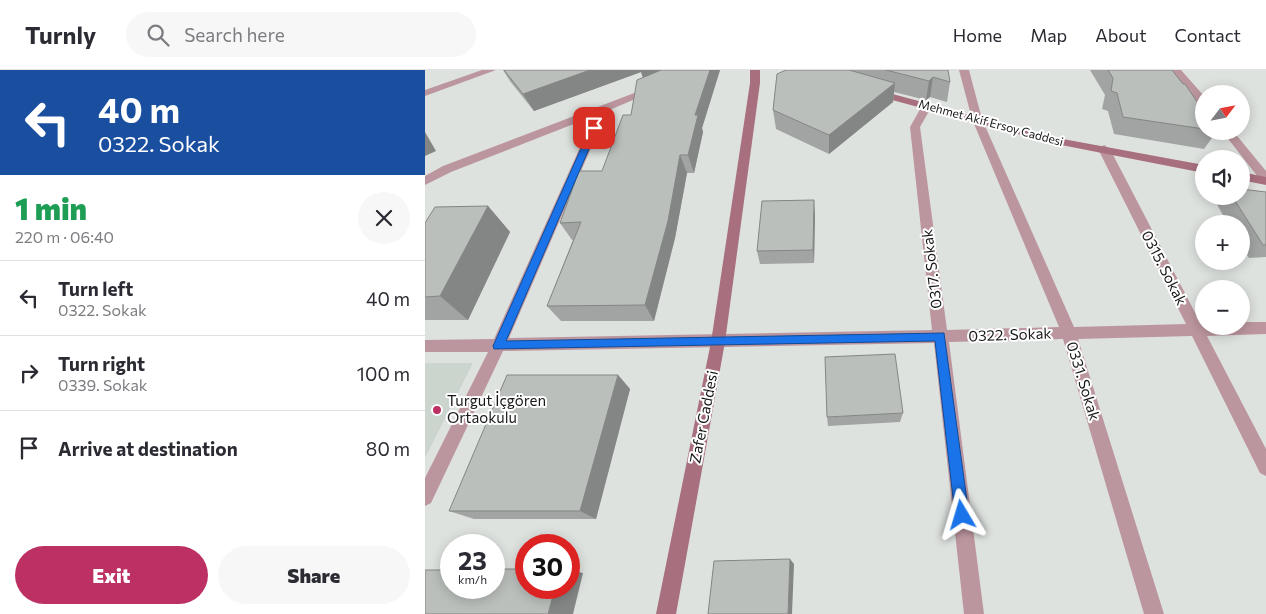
<!DOCTYPE html>
<meta charset="utf-8">
<style>
body{margin:0;font-family:Commissioner,sans-serif;background:#f7f7f7;color:#2b2b33;height:100vh;display:flex;flex-direction:column;font-size:19px;white-space:nowrap}
*{box-sizing:border-box;margin:0}
p{font-size:16px;color:#7c7c81}
.icon{flex:none;width:28px;height:28px;fill:none;stroke:currentColor;stroke-width:2;stroke-linecap:round;stroke-linejoin:round}
.map{position:relative;flex:1;overflow:hidden}
.details{display:flex;flex-direction:column;background:#fff;width:425px}
.details>*{flex:none}
.hud{background:#1a4fa0;color:#fff;overflow:hidden}
.needle{width:32px;rotate:58deg}
.fabs{position:absolute;left:770px;top:15px;display:grid;gap:10px}
.fabs a{display:grid;place-items:center;width:55px;height:55px;border-radius:50%;background:#fff;box-shadow:0 2px 12px #0003;font-size:25px}
.speed{position:absolute;left:15px;top:464px;display:flex;gap:10px;font-size:25px;font-weight:700;text-align:center}
.speed>*{display:grid;place-content:center;width:65px;height:65px;border-radius:50%;background:#fff;box-shadow:0 2px 12px #0003;line-height:1}
.speed small{font-size:12px;font-weight:400}
.speed .limit{border:8px solid #d22;background:#fff;color:#111}
.pin{position:absolute;display:grid;place-items:center;width:42px;height:42px;color:#fff;margin:-21px;border-radius:10px;box-shadow:0 2px 8px #0006}
.me{position:absolute;width:55px;margin:-28px;rotate:353deg;stroke-linejoin:round;filter:drop-shadow(0 0 4px #0008)}
.turn{display:flex;align-items:center;gap:18px;height:105px;padding:0 15px;font-size:22px}
.turn .icon{width:65px;height:65px;stroke-width:2.5}
.turn b{display:block;font-size:35px;line-height:42px}
.round{display:grid;place-items:center;flex:none;width:52px;height:52px;border-radius:26px;background:#f7f7f7}
.overview{display:flex;align-items:center;justify-content:space-between;height:85px;padding:0 15px}
h1{font-size:30px;font-weight:800;line-height:38px;color:#1e9e55}
.cta{display:flex;gap:10px;margin-top:auto;padding:10px 15px}
.cta a{flex:1;height:58px;border-radius:30px;background:#bd3063;color:#fff;font-size:20px;font-weight:800;line-height:58px;text-align:center}
.cta a+a{background:#f7f7f7;color:#2b2b33}
ul{padding:0;list-style:none}
li{display:flex;align-items:center;gap:15px;height:75px;padding:0 15px;border-top:1px solid #e1e1e2}
li div{flex:1}
li b{display:block;font-size:19px}
li em{font-style:normal}
header{display:flex;align-items:center;gap:30px;box-sizing:border-box;height:70px;padding:0 25px;background:#fff;border-bottom:1px solid #e1e1e2}
header strong{font-size:24px}
nav{display:flex;gap:28px;margin-inline-start:auto;font-size:18px}
.search{width:350px;height:45px;background:#f7f7f7;display:flex;align-items:center;gap:12px;box-sizing:border-box;padding:0 18px;border-radius:28px;color:#7c7c81;font-size:19px}
main{display:flex;flex:1;min-height:0}
.map>svg:first-child{display:block}
.built{fill:#cbd5ce}
.lines{fill:none;stroke-linecap:round;stroke-linejoin:round}
.street{fill:#bc969e;fill-rule:evenodd}
.secondary{fill:#a8707e;fill-rule:evenodd}
.wall{fill:#a1a4a2}
.shaded-wall{fill:#838684}
.building{fill:#bbbfbc;stroke:#838684}
.route{fill:#1a73e8;stroke:#114b97}
.poi-dot{fill:#bd3063;stroke:#fff;stroke-width:2}
.labels{text-anchor:middle;stroke-width:4;stroke-linejoin:round;paint-order:stroke}
.far-street-label{font-size:12px;fill:#161716;stroke:#fff}
.street-label{font-size:15px;fill:#161716;stroke:#fff}
.poi-label{font-size:15px;fill:#161716;stroke:#fff;text-anchor:start}
</style>
<header>
<strong>Turnly</strong>
<div class="search"><svg class="icon" aria-label="search" viewBox="0 0 24 24"><circle cx="10" cy="10" r="6"/><path d="M15 15l6 6"/></svg>Search here</div>
<nav><a>Home</a><a>Map</a><a>About</a><a>Contact</a></nav>
</header>
<main>
<section class="details">
<div class="hud">
<div class="turn"><svg class="icon" aria-label="left" viewBox="0 0 24 24"><path d="M17 20v-9H6M10 6l-5 5 5 5"/></svg><div><b>40 m</b>0322. Sokak</div></div>
</div>
<div class="overview"><div><h1>1 min</h1><p>220 m · 06:40</p></div><a class="round"><svg class="icon" aria-label="close" viewBox="0 0 24 24"><path d="M6 6l12 12M18 6L6 18"/></svg></a></div>
<ul>
<li><svg class="icon" aria-label="left" viewBox="0 0 24 24"><path d="M17 20v-9H6M10 6l-5 5 5 5"/></svg><div><b>Turn left</b><p>0322. Sokak</p></div><em>40 m</em></li>
<li><svg class="icon" aria-label="right" viewBox="0 0 24 24"><path d="M7 20v-9h11M14 6l5 5-5 5"/></svg><div><b>Turn right</b><p>0339. Sokak</p></div><em>100 m</em></li>
<li><svg class="icon" aria-label="arrive" viewBox="0 0 24 24"><path d="M6 21V4h12l-3 4 3 4H6"/></svg><div><b>Arrive at destination</b></div><em>80 m</em></li>
</ul>
<div class="cta"><a>Exit</a><a>Share</a></div>
</section>
<div class="map">
<svg width="841" height="544" viewBox="0 0 841 544">
<rect width="100%" height="100%" fill="#dee2df"/>
<path class="built" d="M 0,293 L 48,293 L 0,388 Z"/>
<g class="lines">
<g class="street">
<path d="M 57,0 L 71,0 L 0,26 L 0,20 Z"/>
<path d="M 534,0 L 544,0 L 557,49 L 649,257 L 761,254 L 673,79 L 679,75 L 685,79 L 776,254 L 779,253 L 779,256 L 816,256 L 816,252 L 841,252 L 841,264 L 782,266 L 841,379 L 841,406 L 835,403 L 767,266 L 653,269 L 739,544 L 719,544 L 638,269 L 524,272 L 559,544 L 539,544 L 509,273 L 78,281 L 6,433 L 0,436 L 0,408 L 63,282 L 0,282 L 0,270 L 69,269 L 169,46 L 26,102 L 0,115 L 0,106 L 18,96 L 225,17 L 229,16 L 234,19 L 182,41 L 84,268 L 507,260 L 485,57 L 498,34 L 502,33 L 507,36 L 495,57 L 522,260 L 634,257 L 547,49 Z"/>
<path d="M 746,0 L 756,0 L 779,26 L 779,36 L 775,35 Z"/>
<path d="M 797,61 L 808,61 L 841,101 L 841,113 L 837,112 Z"/>
</g>
<g class="secondary">
<path d="M 325,0 L 335,0 L 335,13 L 300,272 L 251,544 L 231,544 L 286,272 L 325,13 Z"/>
<path d="M 449,19 L 627,67 L 779,95 L 779,103 L 626,73 L 445,24 L 444,22 Z"/>
<path d="M 816,102 L 841,107 L 841,115 L 816,110 Z"/>
</g>
</g>
<g class="wall">
<path d="M 78,0 L 295,0 L 277,58 L 278,62 L 269,103 L 262,103 L 250,168 L 229,251 L 136,251 L 122,236 L 148,170 L 147,170 L 135,153 L 177,101 L 206,45 L 218,8 L 216,2 L 109,41 L 85,11 Z"/>
<path d="M 361,0 L 523,0 L 525,12 L 522,32 L 505,27 L 501,30 L 469,22 L 468,32 L 404,84 L 351,59 L 348,40 Z"/>
<path d="M 665,0 L 747,0 L 779,42 L 779,61 L 792,61 L 779,79 L 689,64 L 683,41 L 677,39 L 680,25 Z"/>
<path d="M 841,122 L 841,187 L 824,188 L 816,175 L 816,154 L 803,154 L 790,131 L 794,126 L 816,126 Z"/>
<path d="M 63,136 L 85,162 L 43,250 L 0,250 L 0,153 Z"/>
<path d="M 390,144 L 389,193 L 335,194 L 332,181 Z"/>
<path d="M 193,305 L 205,319 L 171,449 L 49,449 L 24,441 Z"/>
<path d="M 478,343 L 475,352 L 403,356 L 402,347 Z"/>
</g>
<g class="shaded-wall">
<path d="M 165,0 L 263,0 L 221,16 L 216,2 L 109,41 L 98,24 Z"/>
<path d="M 285,0 L 295,0 L 277,58 L 278,62 L 269,103 L 263,85 L 270,45 Z"/>
<path d="M 508,7 L 505,27 L 501,30 L 504,11 Z"/>
<path d="M 470,13 L 468,32 L 404,84 L 404,65 Z"/>
<path d="M 0,62 L 11,81 L 0,86 Z"/>
<path d="M 255,85 L 262,103 L 250,168 L 229,251 L 220,235 Z"/>
<path d="M 389,130 L 390,144 L 389,193 L 388,180 Z"/>
<path d="M 63,136 L 85,162 L 43,250 L 15,226 Z"/>
<path d="M 193,305 L 205,319 L 171,449 L 155,441 Z"/>
<path d="M 365,489 L 369,494 L 367,544 L 363,544 Z"/>
<path d="M 144,500 L 158,503 L 148,544 L 123,544 L 130,518 L 144,518 Z"/>
</g>
<g class="building">
<path d="M 79,0 L 165,0 L 98,24 Z"/>
<path d="M 236,0 L 285,0 L 270,45 L 273,45 L 263,85 L 255,85 L 243,151 L 220,235 L 122,236 L 156,152 L 135,153 L 154,101 L 177,101 L 198,45 L 206,45 L 212,10 Z"/>
<path d="M 361,0 L 424,0 L 470,13 L 404,65 L 348,40 L 352,4 Z"/>
<path d="M 461,0 L 523,0 L 525,12 L 508,7 L 504,11 Z"/>
<path d="M 683,0 L 747,0 L 758,14 L 760,14 L 779,42 L 779,59 L 698,47 L 692,23 L 686,21 L 688,8 Z"/>
<path d="M 816,119 L 841,122 L 841,175 L 838,175 L 807,126 L 816,126 Z"/>
<path d="M 389,130 L 388,180 L 332,181 L 337,131 Z"/>
<path d="M 63,136 L 15,226 L 0,227 L 0,153 L 10,137 Z"/>
<path d="M 470,284 L 478,343 L 402,347 L 400,287 Z"/>
<path d="M 82,305 L 193,305 L 155,441 L 24,441 Z"/>
<path d="M 365,489 L 363,544 L 283,544 L 289,491 Z"/>
<path d="M 69,499 L 101,499 L 101,518 L 130,518 L 123,544 L 0,544 L 0,500 L 26,500 L 26,518 L 69,518 Z"/>
</g>
<path class="route" d="M 166,56 L 173,58 L 81,271 L 519,263 L 544,445 L 542,450 L 537,452 L 532,450 L 530,445 L 510,271 L 69,279 L 68,276 Z"/>
<circle class="poi-dot" cx="12" cy="340" r="5"/>
<g class="labels">
<g class="far-street-label">
<text transform="translate(566 53) rotate(15)" y="4">Mehmet Akif Ersoy Caddesi</text>
</g>
<g class="street-label">
<text transform="translate(739 198) rotate(63)" y="5">0315. Sokak</text>
<text transform="translate(507 199) rotate(-97)" y="5">0317. Sokak</text>
<text transform="translate(585 265) rotate(-2)" y="5">0322. Sokak</text>
<text transform="translate(658 311) rotate(73)" y="5">0331. Sokak</text>
<text transform="translate(279 347) rotate(-79)" y="5">Zafer Caddesi</text>
</g>
<g class="poi-label">
<text x="22" y="336">Turgut İçgören<tspan x="22" dy="17">Ortaokulu</tspan></text>
</g>
</g>
</svg>
<div class="fabs">
<a><svg class="needle" viewBox="-14 -14 28 28"><path d="M0-13l5 13h-10z" fill="#e53935"/><path d="M0 13l5-13h-10z" fill="#7c7c81"/></svg></a>
<a><svg class="icon" aria-label="sound" viewBox="0 0 24 24"><path d="M4 9h4l5-4v14l-5-4H4zM17 9q2 3 0 6"/></svg></a>
<a>+</a>
<a>−</a>
</div>
<div class="speed"><div>23<small>km/h</small></div><div class="limit">30</div></div>
<div class="pin" style="left:169px;top:58px;background:#d93025"><svg class="icon" aria-label="arrive" viewBox="0 0 24 24"><path d="M6 21V4h12l-3 4 3 4H6"/></svg></div>
<svg class="me" style="left:537px;top:445px" viewBox="-20 -20 40 40"><path d="M0-17L14 15 0 8-14 15z" fill="#1a73e8" stroke="#fff" stroke-width="4"/></svg>
</div>
</main>
